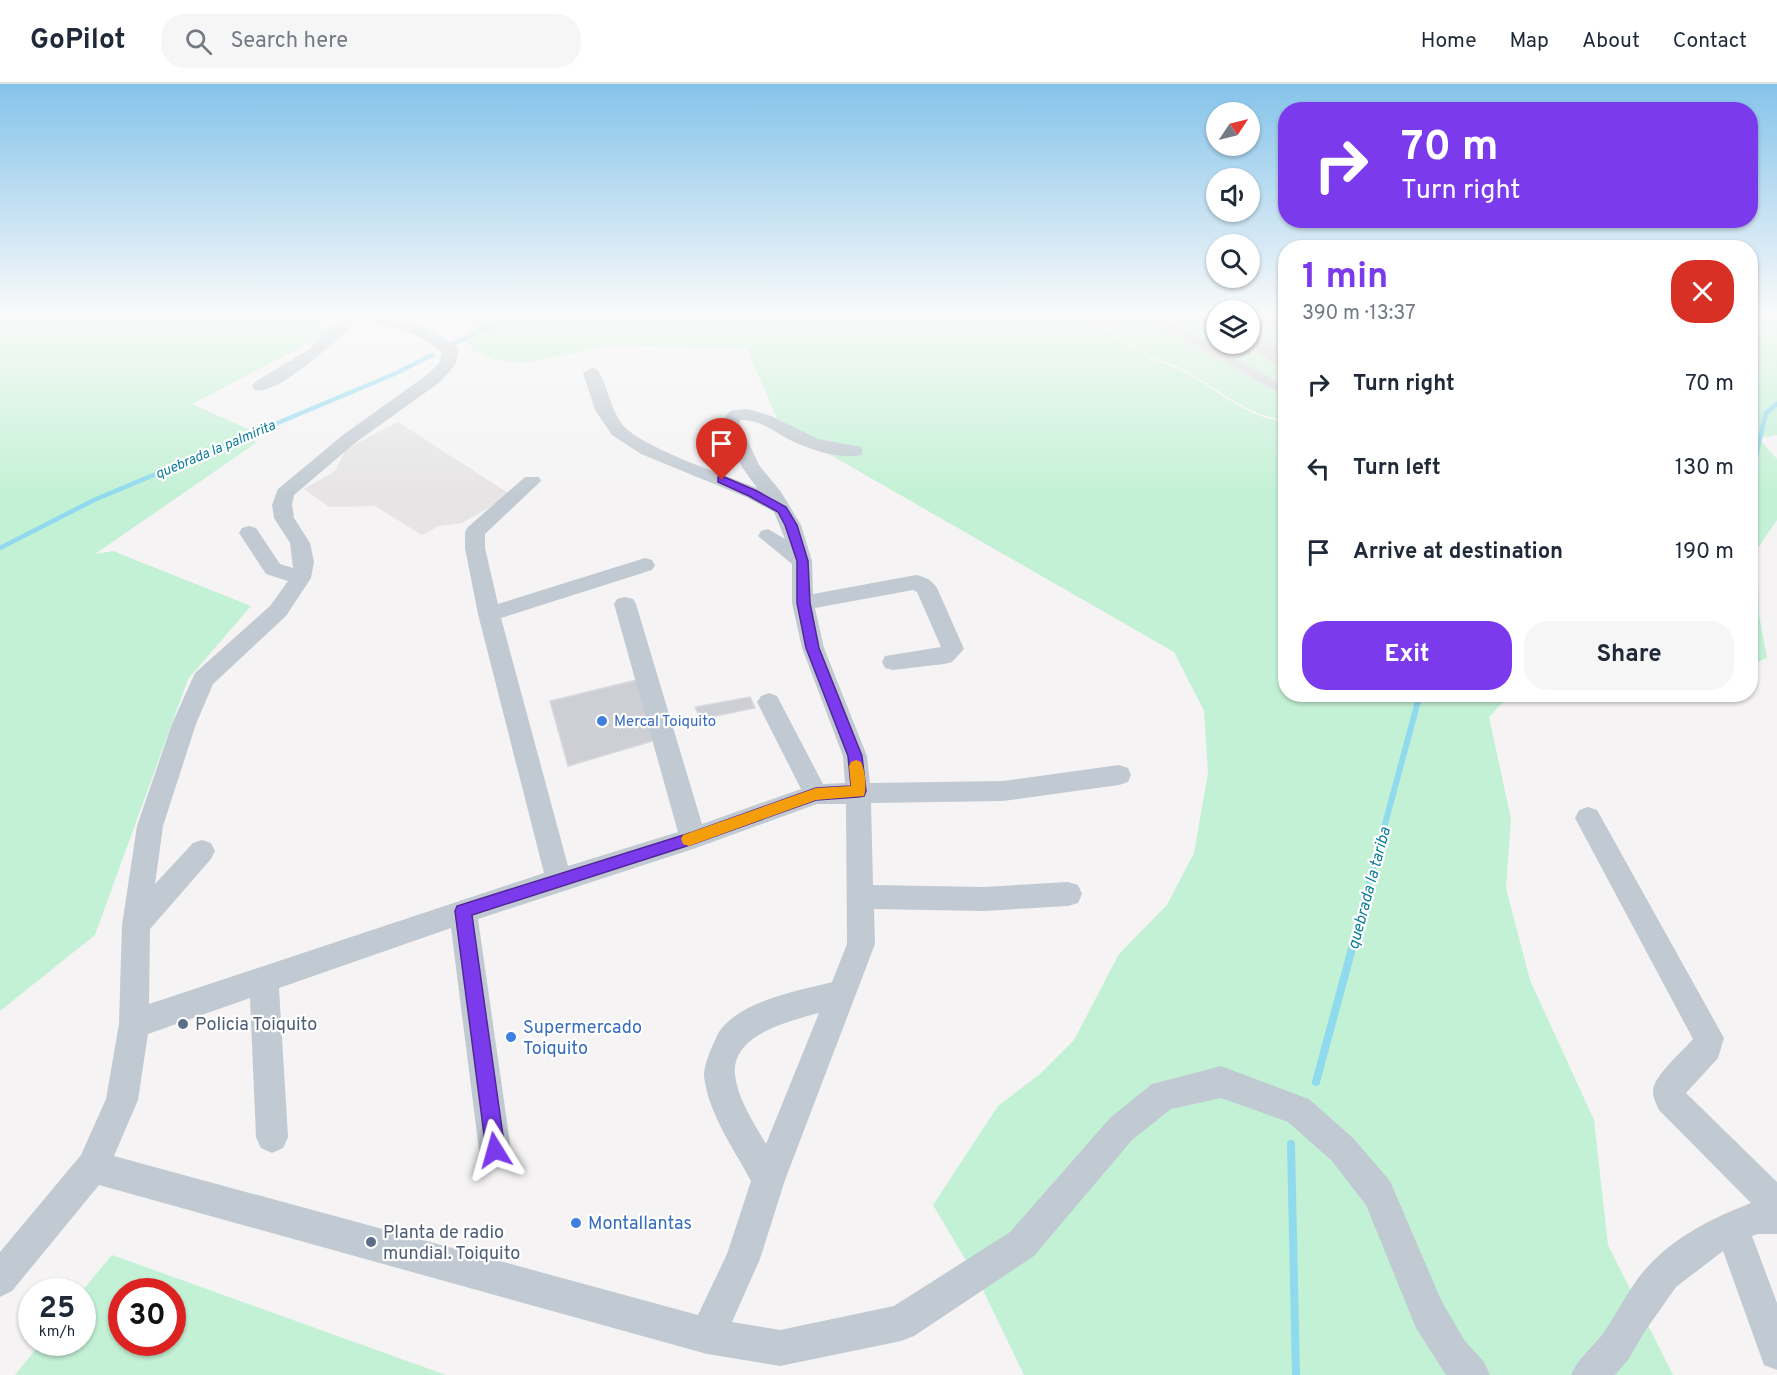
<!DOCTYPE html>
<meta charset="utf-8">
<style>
body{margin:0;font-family:Overpass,sans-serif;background:#f6f6f7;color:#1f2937;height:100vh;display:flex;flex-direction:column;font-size:22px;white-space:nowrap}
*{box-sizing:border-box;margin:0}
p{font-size:20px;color:#747a83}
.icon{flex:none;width:33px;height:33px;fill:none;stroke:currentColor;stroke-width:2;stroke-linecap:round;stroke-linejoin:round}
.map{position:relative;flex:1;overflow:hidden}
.sheet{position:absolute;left:1278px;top:156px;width:480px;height:462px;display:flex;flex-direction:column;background:#fff;border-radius:24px;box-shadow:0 2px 4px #0004}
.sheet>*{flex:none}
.guide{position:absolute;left:1278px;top:18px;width:480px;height:126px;border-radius:24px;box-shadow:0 2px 4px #0004;background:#7c3aed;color:#fff;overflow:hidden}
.needle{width:39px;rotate:55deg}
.tools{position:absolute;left:1206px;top:18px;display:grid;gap:12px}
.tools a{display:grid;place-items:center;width:54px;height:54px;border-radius:50%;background:#fff;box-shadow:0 2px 4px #0004;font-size:30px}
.speed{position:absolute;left:18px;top:1194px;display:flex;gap:12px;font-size:30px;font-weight:700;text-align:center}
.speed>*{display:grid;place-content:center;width:78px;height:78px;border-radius:50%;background:#fff;box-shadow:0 2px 4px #0004;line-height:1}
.speed small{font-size:15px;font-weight:400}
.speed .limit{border:9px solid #d22;background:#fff;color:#111}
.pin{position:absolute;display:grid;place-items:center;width:51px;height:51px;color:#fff;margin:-62px -26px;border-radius:50% 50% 50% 0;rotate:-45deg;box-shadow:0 0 6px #0007}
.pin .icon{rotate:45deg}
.me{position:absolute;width:66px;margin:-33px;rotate:352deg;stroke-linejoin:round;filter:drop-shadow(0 0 4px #0008)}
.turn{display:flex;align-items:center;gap:21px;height:126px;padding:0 24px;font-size:27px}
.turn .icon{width:78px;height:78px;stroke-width:2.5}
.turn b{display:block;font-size:42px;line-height:51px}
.round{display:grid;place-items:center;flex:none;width:63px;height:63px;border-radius:24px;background:#f6f6f7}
.headline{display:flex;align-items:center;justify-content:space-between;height:102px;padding:0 24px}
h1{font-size:36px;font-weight:700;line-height:45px;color:#7c3aed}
.primary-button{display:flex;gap:12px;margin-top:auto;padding:12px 24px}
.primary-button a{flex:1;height:69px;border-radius:24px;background:#7c3aed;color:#fff;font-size:24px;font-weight:700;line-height:69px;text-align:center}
.primary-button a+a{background:#f6f6f7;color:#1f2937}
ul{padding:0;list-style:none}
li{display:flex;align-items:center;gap:18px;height:84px;padding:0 24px}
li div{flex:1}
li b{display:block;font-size:22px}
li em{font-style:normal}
header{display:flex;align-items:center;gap:36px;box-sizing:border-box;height:84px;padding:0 30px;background:#fff;border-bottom:2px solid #e0e1e3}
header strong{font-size:28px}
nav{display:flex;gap:33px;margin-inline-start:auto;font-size:21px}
.search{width:420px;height:54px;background:#f6f6f7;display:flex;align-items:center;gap:15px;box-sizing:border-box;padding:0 21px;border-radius:24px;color:#747a83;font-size:22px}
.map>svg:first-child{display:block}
.education{fill:#e6e4e5}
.green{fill:#c3f1d5;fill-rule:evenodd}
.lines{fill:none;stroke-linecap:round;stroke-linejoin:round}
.stream-far2{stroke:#90daee;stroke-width:4.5}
.stream-far1{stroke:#90daee;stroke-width:6}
.stream{stroke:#90daee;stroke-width:8}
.building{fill:#cdcfd5;stroke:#d7d9de;stroke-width:1.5}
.minor{fill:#c1cad2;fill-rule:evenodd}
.route{fill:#7c3aed;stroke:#51269a;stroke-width:1.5}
.slow{fill:#f59e0b}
.shop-dot{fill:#3f7fe0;stroke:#fff;stroke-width:2}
.service-dot{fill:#5c6f8a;stroke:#fff;stroke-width:2}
.labels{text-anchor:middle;stroke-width:4.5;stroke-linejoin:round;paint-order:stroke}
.far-water-label{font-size:14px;font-style:italic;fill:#0c7c9b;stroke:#fff}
.shop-label{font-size:15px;fill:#366cbe;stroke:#fff;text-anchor:start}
.water-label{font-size:16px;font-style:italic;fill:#0c7c9b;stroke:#fff}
.near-service-label{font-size:18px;fill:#4e5e75;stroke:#fff;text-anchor:start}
.near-shop-label{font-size:18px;fill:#366cbe;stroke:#fff;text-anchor:start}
</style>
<header>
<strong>GoPilot</strong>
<div class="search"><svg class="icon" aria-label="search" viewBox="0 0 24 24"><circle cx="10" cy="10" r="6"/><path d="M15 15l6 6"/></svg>Search here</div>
<nav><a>Home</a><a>Map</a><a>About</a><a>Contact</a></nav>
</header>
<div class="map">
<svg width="1777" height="1291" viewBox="0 0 1777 1291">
<rect width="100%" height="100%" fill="#f5f3f3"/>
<path class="education" d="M 398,338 L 511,411 L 462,439 L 439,442 L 422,451 L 375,422 L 329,423 L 304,405 L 335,387 L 346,365 Z"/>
<g class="green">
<path d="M 0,230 L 294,230 L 336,245 L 192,320 L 248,345 L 256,359 L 95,470 L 113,467 L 251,522 L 188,595 L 95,851 L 0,927 Z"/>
<path d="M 468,230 L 1093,230 C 1109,250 1129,263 1152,274 C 1163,280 1176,283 1186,289 C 1220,307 1245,333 1285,338 L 1286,610 L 1510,611 L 1489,633 L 1511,735 L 1506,804 L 1530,896 L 1594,1036 L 1608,1161 L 1673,1291 L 1024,1291 L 980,1200 L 933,1121 L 998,1022 L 1040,990 L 1074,956 L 1119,870 L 1167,821 L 1194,769 L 1208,689 L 1204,627 L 1174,568 L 780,342 L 747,265 L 615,261 L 524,279 L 494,276 L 474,267 L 468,259 Z"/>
<path d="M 1096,230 L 1216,230 L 1216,260 L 1250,260 L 1250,230 L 1285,230 L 1285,336 C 1249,332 1221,307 1190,289 C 1180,282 1167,279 1156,274 C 1132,264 1112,249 1096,230 Z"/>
<path d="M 1751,230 L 1777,230 L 1777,351 L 1758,354 L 1777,375 L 1777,436 L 1757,465 L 1759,531 L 1767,574 L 1751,581 Z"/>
<path d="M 112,1171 L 446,1291 L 15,1291 L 41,1259 L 82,1258 L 82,1207 ZM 122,1208 L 172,1208 L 172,1258 L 122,1258 Z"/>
</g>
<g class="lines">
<g class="stream-far2">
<path d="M 453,260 L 516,230"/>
<path d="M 1750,397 L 1766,329 L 1777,320"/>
<path d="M 0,464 L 94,416 L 392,291 L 432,271"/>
</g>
<path class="stream-far1" d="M 1360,833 L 1420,610"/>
<g class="stream">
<path d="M 1316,998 L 1361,831"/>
<path d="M 1291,1060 L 1296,1291"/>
</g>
</g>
<g class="building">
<path d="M 1202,230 L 1216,230 L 1216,248 L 1192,234 Z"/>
<path d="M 1159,231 L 1217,264 L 1226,260 L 1250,260 L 1250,248 L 1286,268 L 1286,285 L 1254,267 L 1236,275 L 1286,303 L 1286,313 L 1150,235 Z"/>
<path d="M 637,596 L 656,656 L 568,682 L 550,617 Z"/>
<path d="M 750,613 L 755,624 L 701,635 L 695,623 Z"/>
</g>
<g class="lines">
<g class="minor">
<path d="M 347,230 C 387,230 425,237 457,264 L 459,267 L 455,281 L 440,298 L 355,359 L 294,411 L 292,421 L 294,434 L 310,459 L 314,478 L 311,494 L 286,532 L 213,600 L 196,640 L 163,742 L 155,800 L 193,759 L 202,756 L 211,759 L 215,767 L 211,775 L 150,845 L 149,920 L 544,789 L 478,530 L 465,464 L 465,448 L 468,443 L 525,393 L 539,393 L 541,397 L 485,450 L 485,464 L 498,520 L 645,474 L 652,476 L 655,481 L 652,486 L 501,534 L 568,782 L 678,748 L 614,520 L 617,515 L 625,513 L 633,515 L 636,520 L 702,740 L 801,705 L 757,618 L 761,612 L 769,609 L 777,612 L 823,700 L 845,699 L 843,672 L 802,564 L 792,519 L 792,480 L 758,452 L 761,447 L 768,445 L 785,455 L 774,428 L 746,413 L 641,370 L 612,351 L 595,326 L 583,289 L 591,284 L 597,285 C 608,302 610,324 622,340 C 639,363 728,392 757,404 L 742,383 L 721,338 L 730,327 L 746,325 L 755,327 L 771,332 L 818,355 L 861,363 L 863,367 L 861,371 C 839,376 808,365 788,355 C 774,347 758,335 741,336 L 739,338 L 759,381 L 781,408 L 801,441 L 812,477 L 813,510 L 916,491 C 925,493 932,496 937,504 L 964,565 L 952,578 L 944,580 L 893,586 L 885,584 L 882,578 L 885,572 L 941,563 L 917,508 L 913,506 L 815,524 L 824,564 L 867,672 L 870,699 L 1003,697 L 1119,681 L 1128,684 L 1131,691 L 1128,698 L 1119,701 L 1003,717 L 871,719 L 873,801 L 984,803 L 1068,798 L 1078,801 L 1082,810 L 1078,819 L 1068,822 L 984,827 L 874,825 L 875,860 L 785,1096 L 760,1175 L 732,1238 L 780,1246 L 894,1222 L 1010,1148 L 1110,1034 L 1152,1000 L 1221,982 L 1309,1015 L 1354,1055 L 1390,1097 L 1442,1218 L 1465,1257 L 1484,1278 L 1490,1291 L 1446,1291 L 1416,1244 L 1366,1121 L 1332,1077 L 1288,1038 L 1221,1014 L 1171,1025 L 1132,1056 L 1034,1172 L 914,1252 L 901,1257 L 780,1282 L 707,1270 L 99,1101 L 12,1207 L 0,1213 L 0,1168 L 81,1071 L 106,1015 L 119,940 L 122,841 L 137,742 L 172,640 L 195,589 L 270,522 L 288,497 L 266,490 L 239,449 L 242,444 L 249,442 L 256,444 L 280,480 L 293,484 L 290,459 L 274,434 L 272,421 L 278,405 L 343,351 L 428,290 L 439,279 L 442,268 C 419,248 389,242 360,235 C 342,251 279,312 255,306 L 252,302 L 255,298 L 308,266 ZM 817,720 L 846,720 L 847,860 L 832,898 C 797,907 740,917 719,948 C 716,953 714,959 711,965 C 708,973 704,983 704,992 C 708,1029 734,1065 751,1097 L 727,1170 L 698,1231 L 114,1072 L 138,1016 L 148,950 L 250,914 L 256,1053 L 261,1064 L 272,1069 L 283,1064 L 288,1053 L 279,904 L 451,844 L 479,1066 L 484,1077 L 495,1082 L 506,1077 L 511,1066 L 478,835 L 693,765 ZM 819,929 L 766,1060 C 754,1039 738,1016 735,991 C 731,950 790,937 819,929 Z"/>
<path d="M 1250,230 L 1265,230 L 1286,240 L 1286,252 L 1250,234 Z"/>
<path d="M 1588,723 L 1597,726 L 1724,954 L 1718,974 L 1686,1009 L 1777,1098 L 1777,1150 L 1758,1150 L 1752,1152 L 1777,1219 L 1777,1286 L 1764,1281 L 1723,1167 L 1676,1203 L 1645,1247 L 1628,1276 L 1615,1291 L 1571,1291 C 1578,1274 1591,1265 1602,1251 C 1619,1227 1631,1199 1652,1178 C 1680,1150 1715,1133 1751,1119 L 1659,1026 C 1657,1021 1653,1014 1653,1008 C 1652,993 1683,967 1693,955 L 1575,734 L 1579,726 Z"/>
</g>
</g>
<linearGradient id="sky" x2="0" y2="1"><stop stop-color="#85c3ea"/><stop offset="0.56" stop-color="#fafafa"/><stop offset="1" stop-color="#fafafa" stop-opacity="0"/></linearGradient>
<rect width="1777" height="411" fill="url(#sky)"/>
<path class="route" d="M 722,392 L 757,407 L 786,423 L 797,441 L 808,477 L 810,519 L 819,564 L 862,672 L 866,707 L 864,712 L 858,713 L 816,716 L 693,760 L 472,831 L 505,1066 L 502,1073 L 495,1075 L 489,1073 L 486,1066 L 455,827 L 457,822 L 693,748 L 816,704 L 851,702 L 848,672 L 806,564 L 797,519 L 797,477 L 785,441 L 778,428 L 749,412 L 718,398 L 718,393 Z"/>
<path class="slow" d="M 856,676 L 861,678 C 865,686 867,703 864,712 L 816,716 L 689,762 L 683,760 L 681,755 L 683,751 L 816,704 L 851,702 L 849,682 L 851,678 Z"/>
<g class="shop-dot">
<circle cx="602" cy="637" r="6"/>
<circle cx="511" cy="953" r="6"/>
<circle cx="576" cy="1139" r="6"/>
</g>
<g class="service-dot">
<circle cx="183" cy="940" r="6"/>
<circle cx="371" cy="1158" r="6"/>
</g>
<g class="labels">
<g class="far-water-label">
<text transform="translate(215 365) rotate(-23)" y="5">quebrada la palmirita</text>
</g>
<g class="shop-label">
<text x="614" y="642">Mercal Toiquito</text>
</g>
<g class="water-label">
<text transform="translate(1368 804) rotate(-75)" y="6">quebrada la tariba</text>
</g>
<g class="near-service-label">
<text x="195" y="946">Policia Toiquito</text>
<text x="383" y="1154">Planta de radio<tspan x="383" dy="21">mundial. Toiquito</tspan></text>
</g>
<g class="near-shop-label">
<text x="523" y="949">Supermercado<tspan x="523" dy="21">Toiquito</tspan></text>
<text x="588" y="1145">Montallantas</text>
</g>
</g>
</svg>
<div class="tools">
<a><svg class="needle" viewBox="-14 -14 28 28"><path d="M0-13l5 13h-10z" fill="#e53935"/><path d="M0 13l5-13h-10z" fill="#747a83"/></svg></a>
<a><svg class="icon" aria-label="sound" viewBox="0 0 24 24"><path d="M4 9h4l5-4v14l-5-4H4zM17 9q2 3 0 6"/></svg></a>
<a><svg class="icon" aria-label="search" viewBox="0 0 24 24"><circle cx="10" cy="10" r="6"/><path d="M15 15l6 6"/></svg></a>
<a><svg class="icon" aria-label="layers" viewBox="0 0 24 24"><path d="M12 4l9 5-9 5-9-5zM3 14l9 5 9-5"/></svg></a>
</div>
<div class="speed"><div>25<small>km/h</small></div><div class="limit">30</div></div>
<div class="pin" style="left:722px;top:396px;background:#d93025"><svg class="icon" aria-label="arrive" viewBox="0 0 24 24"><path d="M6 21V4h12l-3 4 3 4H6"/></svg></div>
<svg class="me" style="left:495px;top:1066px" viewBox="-20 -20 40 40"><path d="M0-17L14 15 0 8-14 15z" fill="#7c3aed" stroke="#fff" stroke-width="4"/></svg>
<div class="guide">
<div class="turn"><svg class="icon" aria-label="right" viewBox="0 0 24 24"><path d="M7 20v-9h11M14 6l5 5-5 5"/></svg><div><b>70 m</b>Turn right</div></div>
</div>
<section class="sheet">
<div class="headline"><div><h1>1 min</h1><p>390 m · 13:37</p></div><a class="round" style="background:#d93025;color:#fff"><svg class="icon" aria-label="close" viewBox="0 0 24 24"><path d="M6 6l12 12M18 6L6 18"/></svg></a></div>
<ul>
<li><svg class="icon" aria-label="right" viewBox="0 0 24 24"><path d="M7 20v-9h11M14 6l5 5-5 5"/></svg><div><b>Turn right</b></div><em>70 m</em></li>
<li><svg class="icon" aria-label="left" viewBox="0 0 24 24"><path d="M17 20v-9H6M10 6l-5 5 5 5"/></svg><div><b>Turn left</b></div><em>130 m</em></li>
<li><svg class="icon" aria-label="arrive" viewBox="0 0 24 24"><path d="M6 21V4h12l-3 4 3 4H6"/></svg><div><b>Arrive at destination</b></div><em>190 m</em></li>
</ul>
<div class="primary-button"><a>Exit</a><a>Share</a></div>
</section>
</div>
